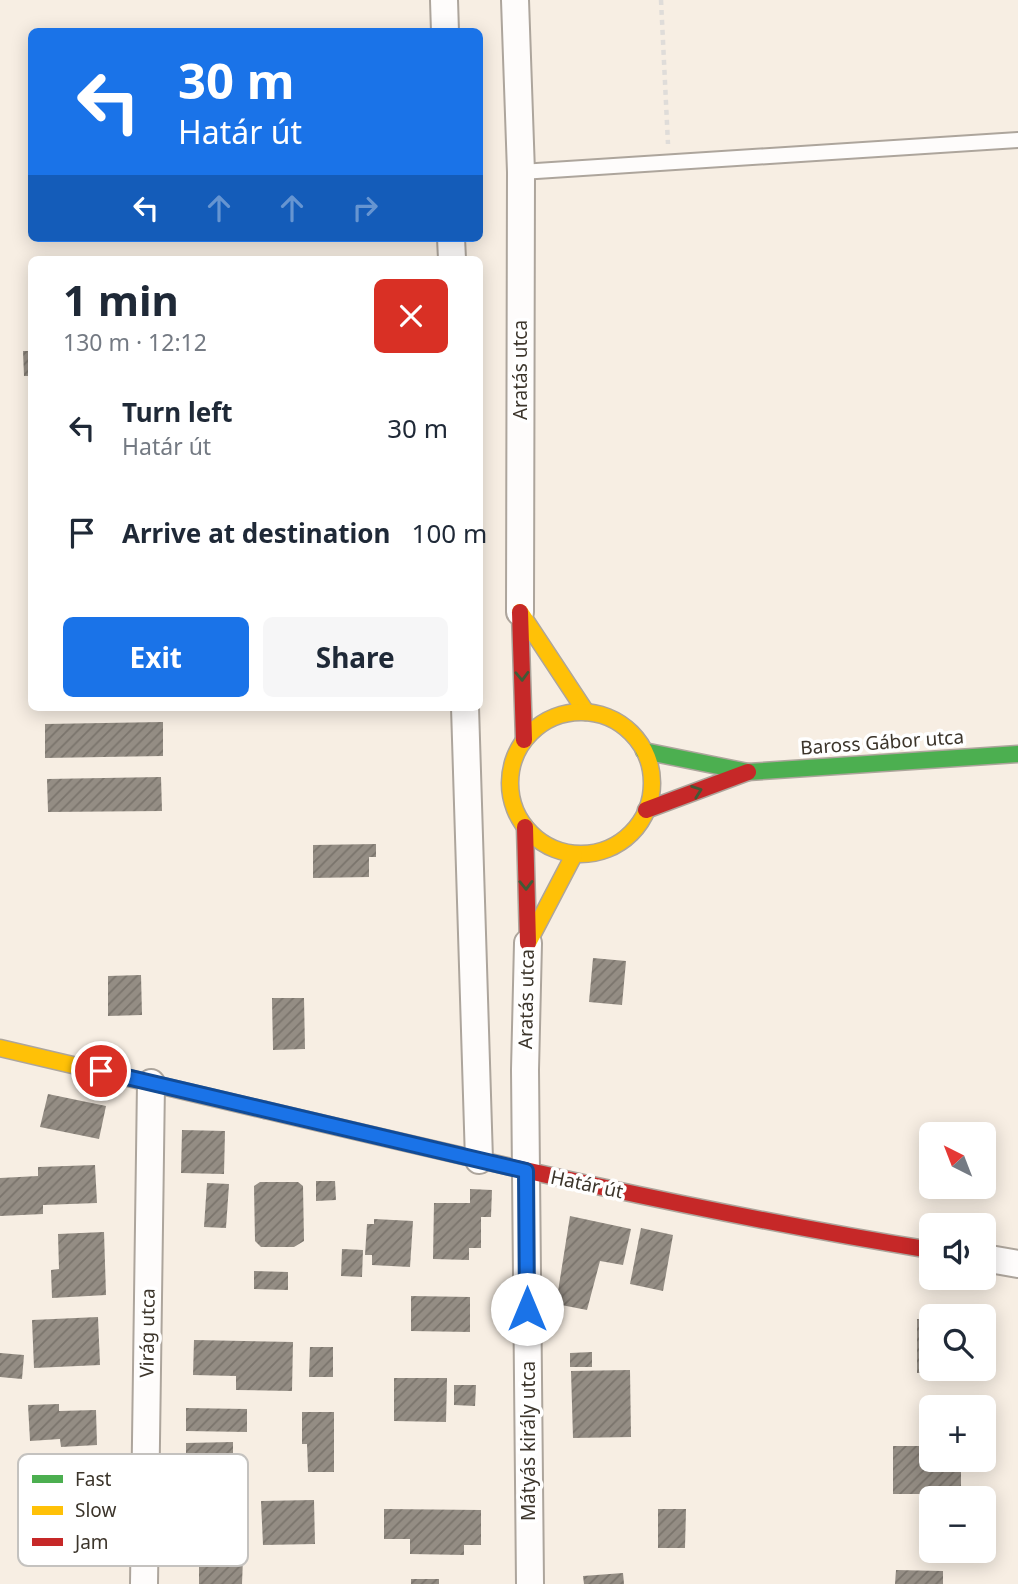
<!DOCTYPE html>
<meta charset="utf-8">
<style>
body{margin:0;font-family:"Noto Sans",sans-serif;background:#f6f6f7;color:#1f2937;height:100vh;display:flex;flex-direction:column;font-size:26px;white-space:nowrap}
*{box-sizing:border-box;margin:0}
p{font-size:23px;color:#747a83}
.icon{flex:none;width:38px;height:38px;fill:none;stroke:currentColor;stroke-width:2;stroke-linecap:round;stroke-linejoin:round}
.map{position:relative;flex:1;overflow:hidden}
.panel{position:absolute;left:28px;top:256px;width:455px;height:455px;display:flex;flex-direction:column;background:#fff;border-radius:10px;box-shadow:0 4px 18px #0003}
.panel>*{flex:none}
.hud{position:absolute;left:28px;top:28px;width:455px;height:214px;border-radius:10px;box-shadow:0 4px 18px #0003;background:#1a73e8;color:#fff;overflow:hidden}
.needle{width:46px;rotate:318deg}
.buttons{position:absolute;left:919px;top:1122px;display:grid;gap:14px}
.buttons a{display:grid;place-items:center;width:77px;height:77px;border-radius:10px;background:#fff;box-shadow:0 4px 18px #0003;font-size:35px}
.pin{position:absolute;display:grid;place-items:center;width:60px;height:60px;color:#fff;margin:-30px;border:4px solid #fff;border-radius:50%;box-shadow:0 2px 7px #0007}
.me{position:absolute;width:77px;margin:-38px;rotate:0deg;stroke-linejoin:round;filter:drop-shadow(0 0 5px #0008)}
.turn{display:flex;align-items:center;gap:24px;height:147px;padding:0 35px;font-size:32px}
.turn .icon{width:91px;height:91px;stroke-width:2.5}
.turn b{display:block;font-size:49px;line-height:60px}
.lanes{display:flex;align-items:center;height:66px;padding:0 35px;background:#0003;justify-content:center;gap:35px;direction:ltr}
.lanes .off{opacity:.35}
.round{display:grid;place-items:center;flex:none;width:74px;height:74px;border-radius:10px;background:#f6f6f7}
.headline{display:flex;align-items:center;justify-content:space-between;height:119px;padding:0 35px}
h1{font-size:42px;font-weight:700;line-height:52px}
.button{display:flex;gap:14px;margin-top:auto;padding:14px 35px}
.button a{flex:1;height:80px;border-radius:10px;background:#1a73e8;color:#fff;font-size:28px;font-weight:700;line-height:80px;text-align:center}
.button a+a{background:#f6f6f7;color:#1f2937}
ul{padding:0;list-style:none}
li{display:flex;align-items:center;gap:21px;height:105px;padding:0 35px}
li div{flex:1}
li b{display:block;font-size:26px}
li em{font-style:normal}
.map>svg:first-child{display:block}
.building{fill:url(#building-hatch)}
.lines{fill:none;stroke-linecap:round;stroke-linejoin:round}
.lane-casing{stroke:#ada59c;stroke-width:18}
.street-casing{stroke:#ada59c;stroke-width:30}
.fast-casing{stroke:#ada59c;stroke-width:19}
.slow-casing{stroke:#ada59c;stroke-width:19}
.jam-casing{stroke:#ada59c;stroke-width:19}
.path{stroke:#dfdcd9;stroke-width:4.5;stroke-dasharray:5 5;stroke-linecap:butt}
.lane{stroke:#fefcfb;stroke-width:14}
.street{stroke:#fefcfb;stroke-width:26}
.fast{stroke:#4caf50;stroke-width:16}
.slow{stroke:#ffc107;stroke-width:16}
.jam{stroke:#c62828;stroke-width:16}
.oneway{stroke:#415a36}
.route-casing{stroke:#114b97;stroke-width:18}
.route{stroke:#1a73e8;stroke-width:12}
.labels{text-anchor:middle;stroke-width:7;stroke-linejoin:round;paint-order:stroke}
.street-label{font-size:19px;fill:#3c352b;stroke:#fff}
.key{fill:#fff;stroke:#c4c2bf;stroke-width:2}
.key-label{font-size:19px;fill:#3c352b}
</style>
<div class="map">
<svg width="1018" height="1584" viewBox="0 0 1018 1584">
<defs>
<pattern id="building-hatch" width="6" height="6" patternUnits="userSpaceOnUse" patternTransform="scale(1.75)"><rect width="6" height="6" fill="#948d84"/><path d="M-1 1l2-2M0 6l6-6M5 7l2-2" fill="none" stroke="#7a746c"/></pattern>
</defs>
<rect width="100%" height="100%" fill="#f7eee3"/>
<g class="building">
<path d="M 23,351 L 32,351 L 32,376 L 24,376 Z"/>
<path d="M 163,722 L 163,756 L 45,758 L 45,724 Z"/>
<path d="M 161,777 L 162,811 L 48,812 L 47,779 Z"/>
<path d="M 376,844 L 376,857 L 369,857 L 369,877 L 313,878 L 313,845 Z"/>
<path d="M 593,958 L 626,961 L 622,1005 L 589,1002 Z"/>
<path d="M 141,975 L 142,1015 L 108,1016 L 108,976 Z"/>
<path d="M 272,998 L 304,998 L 305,1049 L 273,1050 Z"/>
<path d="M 48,1094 L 106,1106 L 99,1139 L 40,1127 Z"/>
<path d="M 182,1130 L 225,1131 L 224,1174 L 181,1173 Z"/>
<path d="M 95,1165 L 97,1203 L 43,1205 L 43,1214 L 0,1216 L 0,1178 L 38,1176 L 38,1167 Z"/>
<path d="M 316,1181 L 335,1181 L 336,1200 L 316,1201 Z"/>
<path d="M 260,1182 L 298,1182 L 303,1186 L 304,1241 L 294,1247 L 261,1247 L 255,1241 L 254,1186 Z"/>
<path d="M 207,1183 L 229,1184 L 226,1228 L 204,1227 Z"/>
<path d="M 470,1189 L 492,1190 L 491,1217 L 481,1217 L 481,1248 L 469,1248 L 469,1260 L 433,1259 L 434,1203 L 470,1203 Z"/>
<path d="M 570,1216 L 631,1229 L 623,1265 L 600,1261 L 587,1310 L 556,1304 Z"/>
<path d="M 374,1219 L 413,1221 L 410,1267 L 372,1265 L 372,1255 L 365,1255 L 367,1224 L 374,1224 Z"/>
<path d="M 641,1228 L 673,1235 L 663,1291 L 630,1284 Z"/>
<path d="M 104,1232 L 106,1295 L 52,1298 L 51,1270 L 59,1269 L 58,1234 Z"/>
<path d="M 342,1249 L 363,1250 L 362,1277 L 341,1276 Z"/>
<path d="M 254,1271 L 288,1272 L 288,1290 L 254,1289 Z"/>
<path d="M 411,1296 L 470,1297 L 470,1332 L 411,1331 Z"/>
<path d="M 98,1317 L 100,1365 L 34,1368 L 32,1320 Z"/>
<path d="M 917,1319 L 931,1319 L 931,1368 L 961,1368 L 961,1373 L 917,1373 Z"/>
<path d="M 194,1340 L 293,1342 L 292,1391 L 236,1390 L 236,1376 L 193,1375 Z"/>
<path d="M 310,1347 L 333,1347 L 333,1377 L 309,1377 Z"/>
<path d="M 592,1352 L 592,1367 L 570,1367 L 570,1353 Z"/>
<path d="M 0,1353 L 24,1355 L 22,1379 L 0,1377 Z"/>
<path d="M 630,1370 L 631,1437 L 573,1438 L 571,1371 Z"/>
<path d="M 394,1378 L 447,1378 L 446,1422 L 394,1421 Z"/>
<path d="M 454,1385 L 476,1385 L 475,1406 L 454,1405 Z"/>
<path d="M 59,1404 L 59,1411 L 96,1410 L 97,1445 L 61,1447 L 60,1439 L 30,1441 L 28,1405 Z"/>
<path d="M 186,1408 L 247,1409 L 247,1432 L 186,1431 Z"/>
<path d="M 302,1412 L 334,1412 L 334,1472 L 308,1472 L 307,1444 L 302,1444 Z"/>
<path d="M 233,1442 L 233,1466 L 186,1466 L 186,1443 Z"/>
<path d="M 893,1446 L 931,1446 L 931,1460 L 961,1460 L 961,1494 L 893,1494 Z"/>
<path d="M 314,1500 L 315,1544 L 263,1545 L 261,1501 Z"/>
<path d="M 384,1509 L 481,1510 L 481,1545 L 464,1545 L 464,1555 L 410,1554 L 410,1539 L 384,1539 Z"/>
<path d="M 658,1509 L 686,1509 L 685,1548 L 658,1548 Z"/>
<path d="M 199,1558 L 243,1558 L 242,1584 L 199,1584 Z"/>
<path d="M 896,1570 L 943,1571 L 943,1584 L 895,1584 Z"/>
<path d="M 623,1573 L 624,1584 L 584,1584 L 583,1576 Z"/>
<rect x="411" y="1579" width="28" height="5"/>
</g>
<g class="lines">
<g class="lane-casing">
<path id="lane" d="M 521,172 L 1018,140"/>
</g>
<g class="street-casing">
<g id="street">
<path d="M 444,0 L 445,32"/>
<path d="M 515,0 L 521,172 L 520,612"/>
<path d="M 451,238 L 452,259"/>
<path d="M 465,707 L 479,1160"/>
<path d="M 528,943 L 525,1070 L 530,1584"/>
<path d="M 984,1258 L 1018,1264"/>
<path d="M 144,1584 L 151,1083"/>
</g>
</g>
<g class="fast-casing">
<path id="fast" d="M 644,751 L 748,772 L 1018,754"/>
</g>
<g class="slow-casing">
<g id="slow">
<path d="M 520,612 L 586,712"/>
<circle cx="581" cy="783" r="71"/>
<path d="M 529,941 L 574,855"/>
<path d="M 0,1048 L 265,1110"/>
</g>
</g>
<g class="jam-casing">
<g id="jam">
<path d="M 520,612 L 524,740"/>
<path d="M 646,810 L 748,772"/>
<path d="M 525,827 L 528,943"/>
<path d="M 265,1110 C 486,1162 707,1214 931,1250"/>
</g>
</g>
<path class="path" d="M 661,0 L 668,144"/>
<use href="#lane" class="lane"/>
<use href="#street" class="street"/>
<use href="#fast" class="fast"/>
<use href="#slow" class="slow"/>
<use href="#jam" class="jam"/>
</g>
<defs><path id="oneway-chevron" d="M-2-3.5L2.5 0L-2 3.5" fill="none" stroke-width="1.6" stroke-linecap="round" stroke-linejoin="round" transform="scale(1.75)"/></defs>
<g class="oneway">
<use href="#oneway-chevron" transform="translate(522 676) rotate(88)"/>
<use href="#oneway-chevron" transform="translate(697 791) rotate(-20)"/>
<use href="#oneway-chevron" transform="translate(526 885) rotate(89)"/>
</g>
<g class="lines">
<g class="route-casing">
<path id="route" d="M 101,1071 L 526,1171 L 527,1309"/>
</g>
<use href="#route" class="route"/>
</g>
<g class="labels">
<g class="street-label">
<text transform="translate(520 370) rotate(-90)" y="7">Aratás utca</text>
<text transform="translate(882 742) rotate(-4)" y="7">Baross Gábor utca</text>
<text transform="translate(526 999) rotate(-89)" y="7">Aratás utca</text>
<text transform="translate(587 1184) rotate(12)" y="7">Határ út</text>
<text transform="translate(147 1333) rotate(-89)" y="7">Virág utca</text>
<text transform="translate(528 1441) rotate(-90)" y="7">Mátyás király utca</text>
</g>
</g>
<rect x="18" y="1454" width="230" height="112" rx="10" class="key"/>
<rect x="32" y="1475" width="31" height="8" fill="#4caf50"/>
<rect x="32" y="1506" width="31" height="9" fill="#ffc107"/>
<rect x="32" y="1538" width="31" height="8" fill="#c62828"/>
<g class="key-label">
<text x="75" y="1486">Fast</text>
<text x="75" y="1517">Slow</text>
<text x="75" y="1549">Jam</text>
</g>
</svg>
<div class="buttons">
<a><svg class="needle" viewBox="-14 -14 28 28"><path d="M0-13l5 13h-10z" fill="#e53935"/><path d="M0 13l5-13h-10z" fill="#747a83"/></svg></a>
<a><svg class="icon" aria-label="sound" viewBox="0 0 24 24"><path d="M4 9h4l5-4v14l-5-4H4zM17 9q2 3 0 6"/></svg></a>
<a><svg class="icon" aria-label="search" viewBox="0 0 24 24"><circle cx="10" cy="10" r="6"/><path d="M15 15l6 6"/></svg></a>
<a>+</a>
<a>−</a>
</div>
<div class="pin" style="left:101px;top:1071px;background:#d93025"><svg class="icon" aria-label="arrive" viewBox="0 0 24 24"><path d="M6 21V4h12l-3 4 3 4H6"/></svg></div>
<svg class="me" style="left:527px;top:1309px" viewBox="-20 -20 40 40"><circle r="19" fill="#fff"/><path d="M0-13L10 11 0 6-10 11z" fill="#1a73e8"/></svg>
<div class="hud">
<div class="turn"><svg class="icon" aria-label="left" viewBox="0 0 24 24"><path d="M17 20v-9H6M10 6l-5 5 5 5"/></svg><div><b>30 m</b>Határ út</div></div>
<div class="lanes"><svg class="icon" aria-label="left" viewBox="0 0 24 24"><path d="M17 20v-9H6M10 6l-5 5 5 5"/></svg><svg class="icon off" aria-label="ahead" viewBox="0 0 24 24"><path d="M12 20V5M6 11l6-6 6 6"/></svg><svg class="icon off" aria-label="ahead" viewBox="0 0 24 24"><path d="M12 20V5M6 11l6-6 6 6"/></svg><svg class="icon off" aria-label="right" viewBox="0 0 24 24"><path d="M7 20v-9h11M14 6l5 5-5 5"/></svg></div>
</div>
<section class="panel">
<div class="headline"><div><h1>1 min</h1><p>130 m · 12:12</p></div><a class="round" style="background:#d93025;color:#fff"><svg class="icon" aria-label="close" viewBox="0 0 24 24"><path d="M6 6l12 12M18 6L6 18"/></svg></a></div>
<ul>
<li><svg class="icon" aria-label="left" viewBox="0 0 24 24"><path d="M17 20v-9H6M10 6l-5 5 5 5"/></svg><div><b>Turn left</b><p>Határ út</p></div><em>30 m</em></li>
<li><svg class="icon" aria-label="arrive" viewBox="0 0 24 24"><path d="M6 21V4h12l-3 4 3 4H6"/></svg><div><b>Arrive at destination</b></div><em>100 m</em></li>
</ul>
<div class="button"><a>Exit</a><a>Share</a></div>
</section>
</div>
